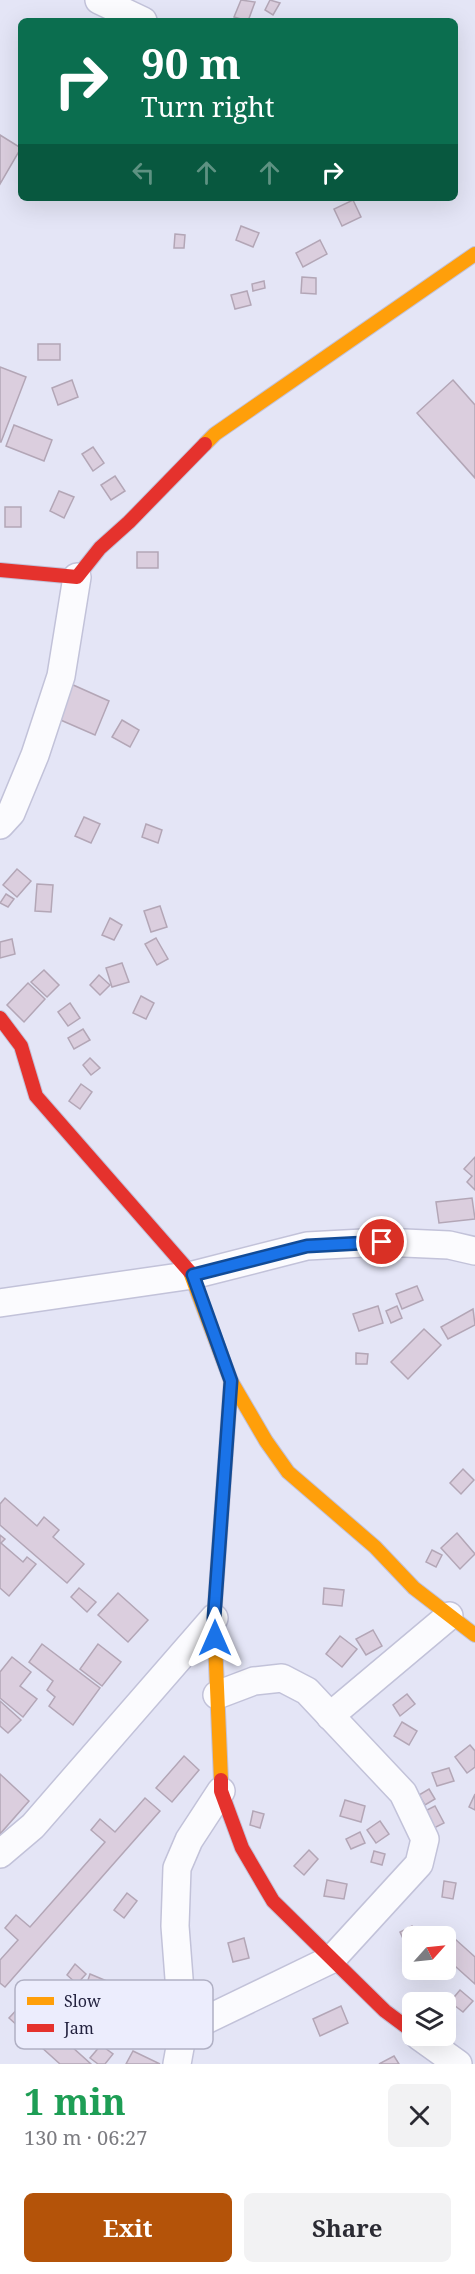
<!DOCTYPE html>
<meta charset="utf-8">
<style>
body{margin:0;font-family:"Noto Serif",serif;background:#f2f2f3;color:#2b2b33;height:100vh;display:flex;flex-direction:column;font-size:22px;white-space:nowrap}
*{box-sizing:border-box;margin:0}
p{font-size:20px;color:#7c7c81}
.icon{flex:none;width:33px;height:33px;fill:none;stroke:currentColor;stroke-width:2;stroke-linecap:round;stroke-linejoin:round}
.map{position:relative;height:2064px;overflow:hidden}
.panel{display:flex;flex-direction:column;background:#fff;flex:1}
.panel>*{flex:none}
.top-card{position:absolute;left:18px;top:18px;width:440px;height:183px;border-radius:9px;box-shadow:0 6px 24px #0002;background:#0b6e4f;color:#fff;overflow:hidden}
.needle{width:39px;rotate:63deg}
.fabs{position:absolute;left:402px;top:1926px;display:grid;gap:12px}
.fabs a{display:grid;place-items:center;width:54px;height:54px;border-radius:9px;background:#fff;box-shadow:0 6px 24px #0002;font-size:30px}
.pin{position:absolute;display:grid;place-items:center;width:51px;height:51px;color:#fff;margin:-26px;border:3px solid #fff;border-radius:50%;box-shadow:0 2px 6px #0007}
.me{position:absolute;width:66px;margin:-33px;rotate:0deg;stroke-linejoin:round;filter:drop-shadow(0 0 4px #0008)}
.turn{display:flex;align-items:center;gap:21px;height:126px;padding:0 24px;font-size:27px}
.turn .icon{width:78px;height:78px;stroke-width:2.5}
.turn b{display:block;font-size:42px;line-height:51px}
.lanes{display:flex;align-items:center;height:57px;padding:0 24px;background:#0003;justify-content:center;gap:30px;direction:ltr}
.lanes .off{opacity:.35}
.round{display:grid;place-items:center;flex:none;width:63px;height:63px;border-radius:9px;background:#f2f2f3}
.summary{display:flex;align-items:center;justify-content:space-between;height:102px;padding:0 24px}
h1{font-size:36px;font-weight:700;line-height:45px;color:#1e9e55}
.primary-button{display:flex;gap:12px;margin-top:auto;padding:12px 24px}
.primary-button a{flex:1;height:69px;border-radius:9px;background:#b45309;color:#fff;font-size:24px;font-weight:700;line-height:69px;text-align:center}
.primary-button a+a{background:#f2f2f3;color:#2b2b33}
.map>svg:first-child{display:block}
.building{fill:#dbcede;stroke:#b3a6b6;stroke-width:1.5}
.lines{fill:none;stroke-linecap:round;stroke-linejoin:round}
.street-casing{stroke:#c2c2d9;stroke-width:30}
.slow-casing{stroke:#c2c2d9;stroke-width:16}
.jam-casing{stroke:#c2c2d9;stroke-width:16}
.street{stroke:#fbfbfe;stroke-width:27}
.slow{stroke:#ff9f0a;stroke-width:14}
.jam{stroke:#e5322d;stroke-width:14}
.route-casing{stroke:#114b97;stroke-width:15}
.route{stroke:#1a73e8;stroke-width:10}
.key{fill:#ecedfd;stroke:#b0b0c4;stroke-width:1.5}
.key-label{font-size:16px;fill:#23223f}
</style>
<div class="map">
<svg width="475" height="2064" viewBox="0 0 475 2064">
<rect width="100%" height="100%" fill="#e4e5f6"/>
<g class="building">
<path d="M 241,0 L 255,2 L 248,21 L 234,17 Z"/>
<path d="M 270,0 L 280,3 L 273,15 L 265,10 Z"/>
<path d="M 0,135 L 21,148 L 0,184 Z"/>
<path d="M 353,200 L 361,217 L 342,226 L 334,209 Z"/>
<path d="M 241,226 L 259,233 L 253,247 L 236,240 Z"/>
<path d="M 175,234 L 185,235 L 184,248 L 174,248 Z"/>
<path d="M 320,240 L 327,254 L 303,267 L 296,253 Z"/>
<path d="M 302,277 L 316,278 L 316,294 L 301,293 Z"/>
<path d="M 264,281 L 265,288 L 253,291 L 252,284 Z"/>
<path d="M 247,291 L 251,305 L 235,309 L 231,295 Z"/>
<rect x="38" y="344" width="22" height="16"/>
<path d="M 0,367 L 26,377 L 1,442 L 0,442 Z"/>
<path d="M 72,380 L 78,397 L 58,405 L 52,388 Z"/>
<path d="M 453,380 L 475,405 L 475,478 L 417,413 Z"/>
<path d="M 14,425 L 52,440 L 44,461 L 6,446 Z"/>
<path d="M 93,447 L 104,463 L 93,471 L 82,454 Z"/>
<path d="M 115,476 L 125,491 L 111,500 L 101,485 Z"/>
<path d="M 59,491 L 74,497 L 64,518 L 50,511 Z"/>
<rect x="5" y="507" width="16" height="20"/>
<rect x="137" y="552" width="21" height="16"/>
<path d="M 71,684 L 109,701 L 95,735 L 56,718 Z"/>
<path d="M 122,720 L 139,730 L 130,747 L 112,737 Z"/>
<path d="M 84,817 L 100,824 L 91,843 L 75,836 Z"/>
<path d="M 146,824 L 162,830 L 158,843 L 142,837 Z"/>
<path d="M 17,869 L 31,881 L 17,897 L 3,885 Z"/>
<path d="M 37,884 L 53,885 L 51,912 L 35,911 Z"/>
<path d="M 6,894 L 14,899 L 8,907 L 0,903 Z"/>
<path d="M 160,906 L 167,927 L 151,932 L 144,911 Z"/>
<path d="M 110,918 L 122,925 L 114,940 L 102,935 Z"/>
<path d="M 156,938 L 168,959 L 157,965 L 145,944 Z"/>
<path d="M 12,939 L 15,954 L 0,958 L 0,942 Z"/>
<path d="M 122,963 L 129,982 L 112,987 L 106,968 Z"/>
<path d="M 44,970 L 59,985 L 47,997 L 31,982 Z"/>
<path d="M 99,975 L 110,985 L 100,995 L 90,985 Z"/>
<path d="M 28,983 L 45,999 L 24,1022 L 7,1005 Z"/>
<path d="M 141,996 L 154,1003 L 146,1019 L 133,1013 Z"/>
<path d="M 70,1003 L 80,1018 L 68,1026 L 58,1012 Z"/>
<path d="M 83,1029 L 90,1040 L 74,1049 L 68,1038 Z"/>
<path d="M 90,1058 L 100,1068 L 91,1075 L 83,1065 Z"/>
<path d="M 81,1084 L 92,1092 L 80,1109 L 69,1101 Z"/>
<path d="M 475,1157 L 475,1190 L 467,1182 L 472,1176 L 464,1169 Z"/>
<path d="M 472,1198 L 475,1219 L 439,1223 L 436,1202 Z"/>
<path d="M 417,1286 L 423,1300 L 402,1309 L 396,1294 Z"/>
<path d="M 378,1306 L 383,1323 L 359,1331 L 353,1314 Z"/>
<path d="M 397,1306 L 402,1318 L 391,1323 L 386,1311 Z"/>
<path d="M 473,1309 L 475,1325 L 448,1339 L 441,1327 Z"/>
<path d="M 424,1329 L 441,1345 L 408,1379 L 391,1362 Z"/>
<path d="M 356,1353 L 368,1354 L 367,1364 L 356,1364 Z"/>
<path d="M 463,1469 L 474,1480 L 461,1494 L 450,1483 Z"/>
<path d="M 5,1498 L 37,1526 L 44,1517 L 59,1530 L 53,1537 L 84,1564 L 67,1583 L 0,1525 L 0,1504 Z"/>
<path d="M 457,1533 L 475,1554 L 460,1569 L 441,1548 Z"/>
<path d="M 0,1535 L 5,1539 L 1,1543 L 23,1562 L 27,1557 L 36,1564 L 9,1596 L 0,1588 Z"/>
<path d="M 432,1550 L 442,1555 L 436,1567 L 426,1562 Z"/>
<path d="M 79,1588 L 96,1602 L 87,1612 L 71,1597 Z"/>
<path d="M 324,1588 L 344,1590 L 342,1606 L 323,1604 Z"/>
<path d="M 118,1593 L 148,1620 L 128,1642 L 98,1615 Z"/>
<path d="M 373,1630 L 382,1646 L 366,1655 L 356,1639 Z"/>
<path d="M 340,1636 L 357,1649 L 342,1667 L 326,1654 Z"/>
<path d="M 42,1644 L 100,1688 L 73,1725 L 49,1706 L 55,1697 L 47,1690 L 53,1681 L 29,1662 Z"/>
<path d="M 98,1644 L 121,1662 L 102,1686 L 80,1669 Z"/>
<path d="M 12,1657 L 31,1672 L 20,1686 L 37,1699 L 23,1717 L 0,1698 L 0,1672 Z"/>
<path d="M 407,1694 L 415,1704 L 400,1716 L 393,1705 Z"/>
<path d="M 0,1701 L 21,1720 L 8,1733 L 0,1726 Z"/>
<path d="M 402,1722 L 417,1731 L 409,1745 L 394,1736 Z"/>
<path d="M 470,1745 L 475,1751 L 475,1767 L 467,1773 L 455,1757 Z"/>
<path d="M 184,1756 L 199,1770 L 172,1802 L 156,1788 Z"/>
<path d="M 449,1768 L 454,1781 L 437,1786 L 432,1773 Z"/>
<path d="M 0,1774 L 29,1801 L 0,1834 Z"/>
<path d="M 429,1789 L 435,1799 L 425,1805 L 419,1795 Z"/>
<path d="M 475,1794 L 475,1810 L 469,1807 Z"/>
<path d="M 145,1798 L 160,1811 L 5,1987 L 0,1983 L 0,1960 L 18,1940 L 5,1928 L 16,1915 L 30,1927 L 105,1842 L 91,1830 L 100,1819 L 115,1832 Z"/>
<path d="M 345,1800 L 365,1806 L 361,1822 L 340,1816 Z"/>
<path d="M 435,1806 L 444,1823 L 432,1829 L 423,1812 Z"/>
<path d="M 253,1811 L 264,1814 L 260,1828 L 250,1825 Z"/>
<path d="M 380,1821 L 389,1834 L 376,1843 L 367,1830 Z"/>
<path d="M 360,1832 L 365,1843 L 351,1849 L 346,1839 Z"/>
<path d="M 309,1850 L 318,1859 L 304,1875 L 294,1866 Z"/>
<path d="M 374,1851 L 385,1854 L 382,1865 L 371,1862 Z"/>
<path d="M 327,1880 L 347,1884 L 344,1899 L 324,1896 Z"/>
<path d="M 444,1881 L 456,1883 L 453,1899 L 442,1897 Z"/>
<path d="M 127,1893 L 137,1901 L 124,1918 L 114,1910 Z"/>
<path d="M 412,1926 L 417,1936 L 412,1936 L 412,1942 L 406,1945 L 400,1932 Z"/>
<path d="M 445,1930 L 475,1957 L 475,1984 L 446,1958 L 446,1936 L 439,1936 Z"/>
<path d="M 244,1938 L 249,1958 L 233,1962 L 228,1943 Z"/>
<path d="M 75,1964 L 86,1974 L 77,1984 L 67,1975 Z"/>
<path d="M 90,1974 L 109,1982 L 104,1994 L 86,1986 Z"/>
<path d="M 460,1990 L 473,2001 L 463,2012 L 450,2002 Z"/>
<path d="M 23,2003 L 91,2064 L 60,2064 L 9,2018 Z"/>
<path d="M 341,2006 L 348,2023 L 320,2036 L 313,2019 Z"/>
<path d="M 101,2045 L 113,2054 L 105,2064 L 98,2064 L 90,2058 Z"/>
<path d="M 133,2051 L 160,2064 L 126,2064 Z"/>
<path d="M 394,2056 L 399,2064 L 379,2064 Z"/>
</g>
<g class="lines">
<g class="street-casing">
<g id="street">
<path d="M 99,0 L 143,21"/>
<path d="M 0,825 L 11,813 L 35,755 L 61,676 L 77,577"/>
<path d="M 0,1303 L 193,1275 L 307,1246 L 382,1242 L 449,1245 L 475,1251"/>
<path d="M 330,1716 L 449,1616"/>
<path d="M 0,1854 L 33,1826 L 214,1618"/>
<path d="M 183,2031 L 332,1959 L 419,1864 L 425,1839 L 403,1793 L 307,1691 L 282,1678 L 254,1681 L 217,1695"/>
<path d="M 419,2036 L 458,2064"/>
<path d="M 177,2064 L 183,2031 L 175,1926 L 177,1868 L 189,1840 L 221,1791"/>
</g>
</g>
<g class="slow-casing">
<g id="slow">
<path d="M 205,444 L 215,434 L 475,254"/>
<path d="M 190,1272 L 231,1381 L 266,1441 L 288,1472 L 375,1547 L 414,1588 L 475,1635"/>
<path d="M 221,1780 L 214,1618 L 231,1381"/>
</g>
</g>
<g class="jam-casing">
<g id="jam">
<path d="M 0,570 L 77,577 L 100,548 L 129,522 L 205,444"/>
<path d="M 0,1018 L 21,1046 L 36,1096 L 190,1272"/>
<path d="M 221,1780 L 221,1791 L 242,1848 L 273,1901 L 385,2011 L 412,2031"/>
</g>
</g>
<use href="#street" class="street"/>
<use href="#slow" class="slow"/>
<use href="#jam" class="jam"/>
</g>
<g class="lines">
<g class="route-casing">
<path id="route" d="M 215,1638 L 214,1618 L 231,1381 L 193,1275 L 307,1246 L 382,1242"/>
</g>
<use href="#route" class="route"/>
</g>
<rect x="15" y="1980" width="198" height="69" rx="9" class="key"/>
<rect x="27" y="1997" width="27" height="8" fill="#ff9f0a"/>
<rect x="27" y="2024" width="27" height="8" fill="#e5322d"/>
<g class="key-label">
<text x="64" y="2007">Slow</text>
<text x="64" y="2034">Jam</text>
</g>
</svg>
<div class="fabs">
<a><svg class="needle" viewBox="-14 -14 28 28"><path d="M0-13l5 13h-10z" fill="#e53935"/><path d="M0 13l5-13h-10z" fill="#7c7c81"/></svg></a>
<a><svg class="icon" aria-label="layers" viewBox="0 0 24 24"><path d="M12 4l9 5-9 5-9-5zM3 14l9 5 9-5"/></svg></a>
</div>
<div class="pin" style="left:382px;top:1242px;background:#d93025"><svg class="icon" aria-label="arrive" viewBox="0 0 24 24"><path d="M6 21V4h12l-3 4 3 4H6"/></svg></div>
<svg class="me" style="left:215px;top:1638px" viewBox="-20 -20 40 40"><path d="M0-17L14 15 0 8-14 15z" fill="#1a73e8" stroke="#fff" stroke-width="4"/></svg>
<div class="top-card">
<div class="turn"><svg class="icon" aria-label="right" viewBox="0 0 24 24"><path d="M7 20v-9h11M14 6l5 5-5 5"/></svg><div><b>90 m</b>Turn right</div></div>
<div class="lanes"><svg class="icon off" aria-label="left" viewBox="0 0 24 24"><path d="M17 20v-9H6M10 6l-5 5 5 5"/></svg><svg class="icon off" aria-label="ahead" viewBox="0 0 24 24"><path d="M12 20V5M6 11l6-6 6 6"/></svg><svg class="icon off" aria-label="ahead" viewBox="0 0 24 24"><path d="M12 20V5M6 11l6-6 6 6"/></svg><svg class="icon" aria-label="right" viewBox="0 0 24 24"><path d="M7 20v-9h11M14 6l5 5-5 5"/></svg></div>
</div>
</div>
<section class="panel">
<div class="summary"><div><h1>1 min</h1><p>130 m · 06:27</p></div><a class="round"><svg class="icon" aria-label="close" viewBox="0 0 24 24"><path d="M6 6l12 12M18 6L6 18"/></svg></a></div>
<div class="primary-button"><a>Exit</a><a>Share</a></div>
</section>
